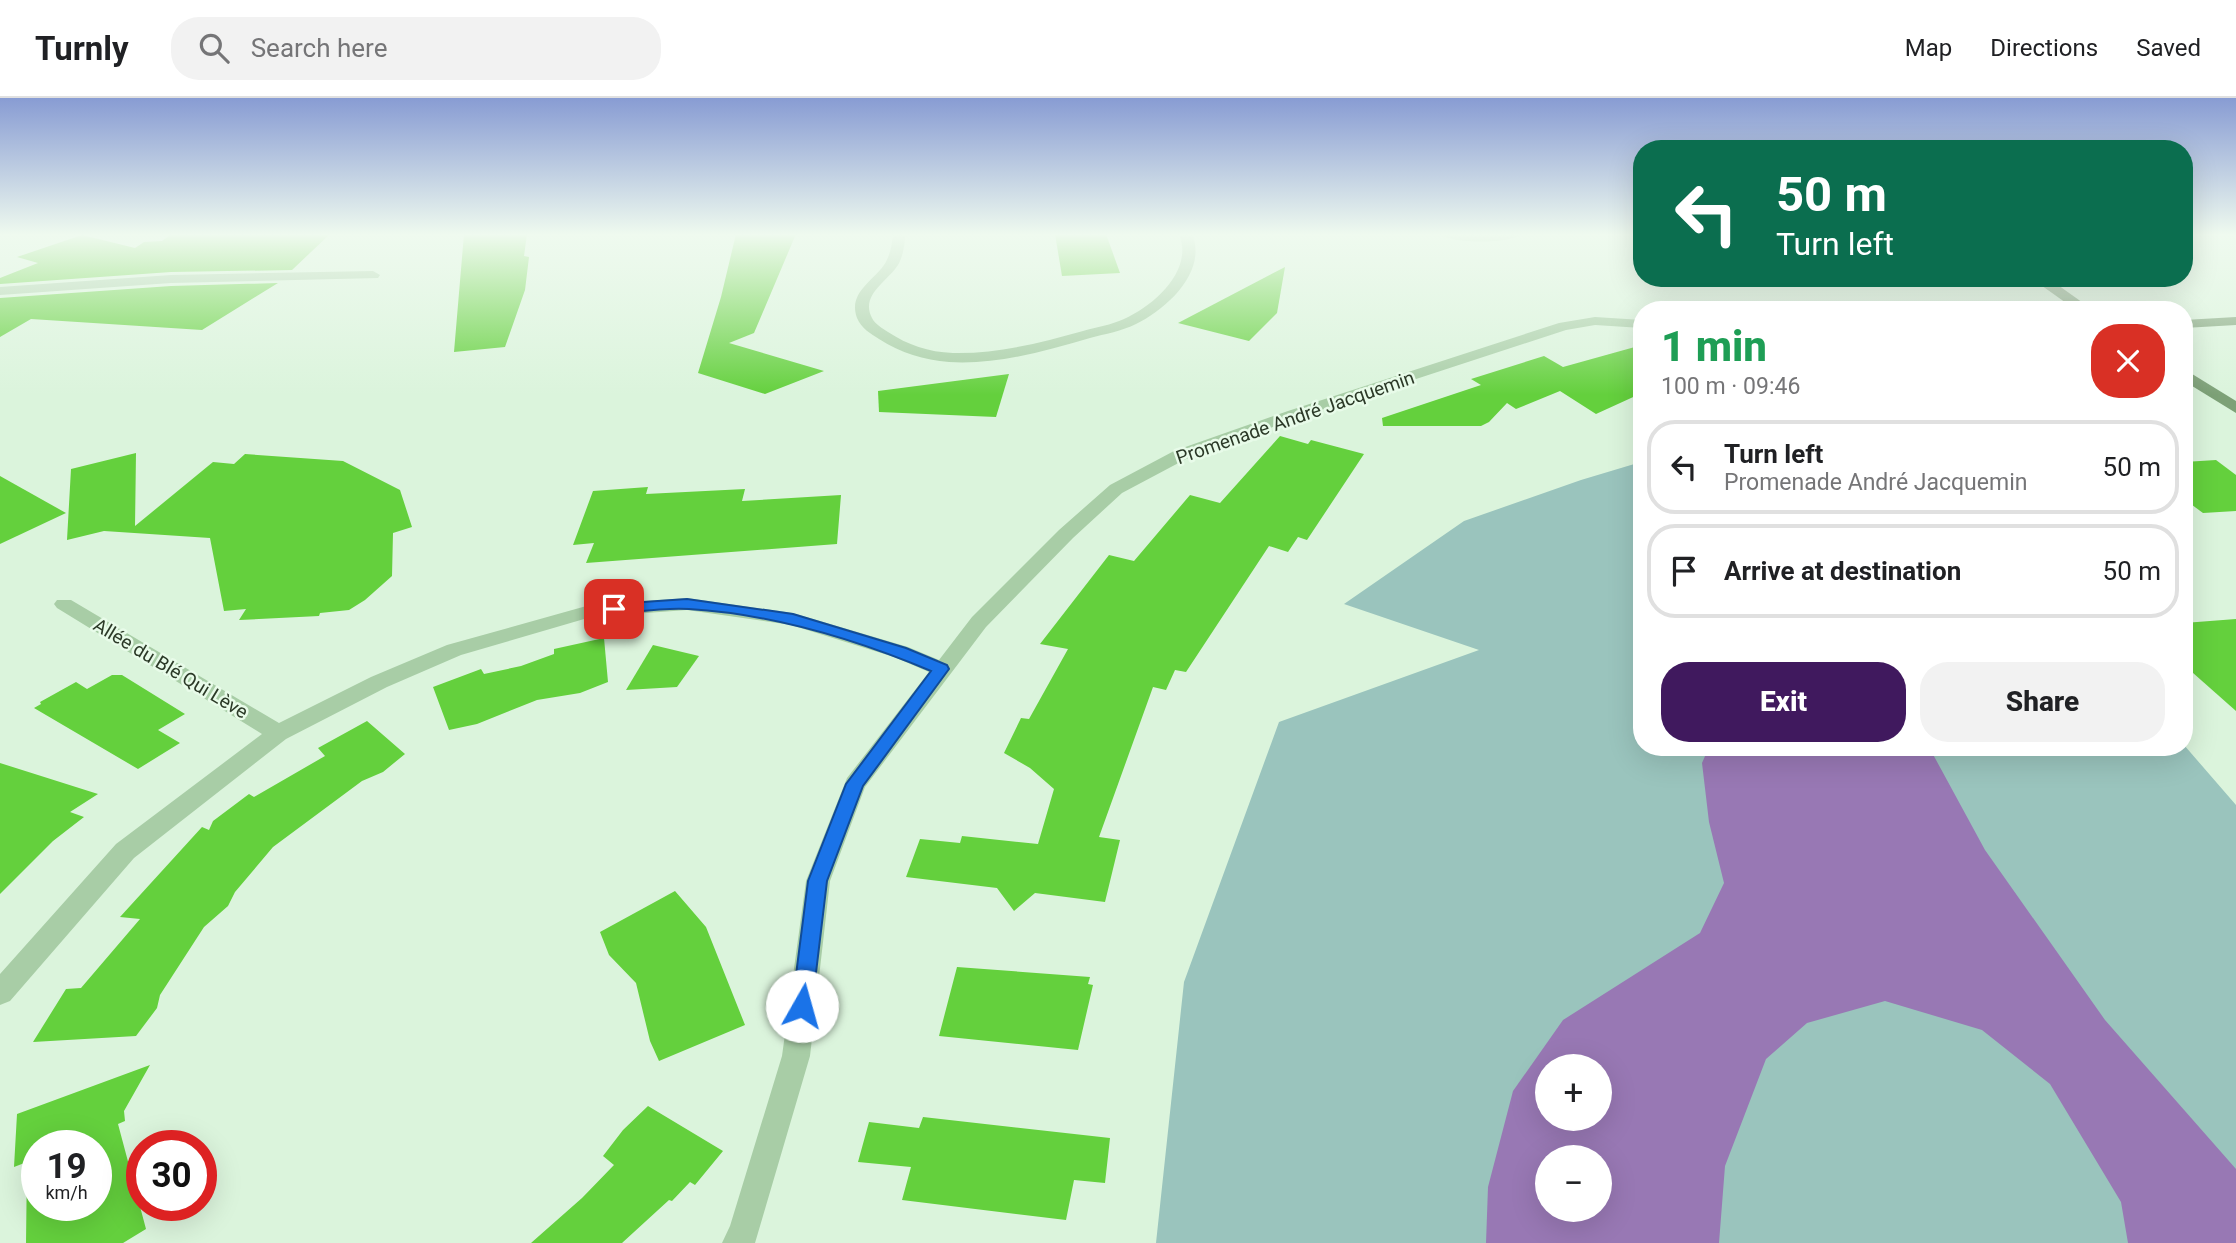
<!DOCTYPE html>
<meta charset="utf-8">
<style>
body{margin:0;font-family:Roboto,sans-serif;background:#f2f2f2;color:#202124;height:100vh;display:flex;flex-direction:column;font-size:26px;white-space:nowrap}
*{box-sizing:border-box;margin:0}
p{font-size:23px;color:#757577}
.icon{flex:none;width:38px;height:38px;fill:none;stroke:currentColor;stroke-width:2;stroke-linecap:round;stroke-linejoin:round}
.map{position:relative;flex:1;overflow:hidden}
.details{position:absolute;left:1633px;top:203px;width:560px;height:455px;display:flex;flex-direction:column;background:#fff;border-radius:28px;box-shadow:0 7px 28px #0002}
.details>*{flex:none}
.top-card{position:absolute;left:1633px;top:42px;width:560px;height:147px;border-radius:28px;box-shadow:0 7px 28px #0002;background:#0b6e4f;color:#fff;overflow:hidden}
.buttons{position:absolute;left:1535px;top:956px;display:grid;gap:14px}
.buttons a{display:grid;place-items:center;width:77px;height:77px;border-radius:50%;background:#fff;box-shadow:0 7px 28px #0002;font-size:35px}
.speed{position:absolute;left:21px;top:1032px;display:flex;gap:14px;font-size:35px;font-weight:700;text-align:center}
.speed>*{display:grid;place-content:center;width:91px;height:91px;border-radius:50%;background:#fff;box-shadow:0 7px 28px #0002;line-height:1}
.speed small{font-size:18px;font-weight:400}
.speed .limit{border:10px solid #d22;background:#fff;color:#111}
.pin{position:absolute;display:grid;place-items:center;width:60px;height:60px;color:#fff;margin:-30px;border-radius:14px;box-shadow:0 4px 10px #0006}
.me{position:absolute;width:77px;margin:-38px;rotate:7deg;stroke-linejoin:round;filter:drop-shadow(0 0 5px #0008)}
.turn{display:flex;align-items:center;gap:24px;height:147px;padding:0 28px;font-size:32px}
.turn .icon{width:91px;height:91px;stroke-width:2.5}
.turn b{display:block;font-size:49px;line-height:60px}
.round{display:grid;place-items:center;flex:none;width:74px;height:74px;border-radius:28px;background:#f2f2f2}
.head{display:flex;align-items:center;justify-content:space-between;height:119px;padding:0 28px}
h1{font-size:42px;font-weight:800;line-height:52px;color:#1e9e55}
.cta{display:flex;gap:14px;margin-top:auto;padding:14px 28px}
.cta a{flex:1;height:80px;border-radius:28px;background:#40195e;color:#fff;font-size:28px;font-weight:800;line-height:80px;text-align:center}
.cta a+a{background:#f2f2f2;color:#202124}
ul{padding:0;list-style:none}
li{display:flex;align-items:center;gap:21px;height:94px;margin:0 14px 10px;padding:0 14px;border:4px solid #e0e0e0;border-radius:28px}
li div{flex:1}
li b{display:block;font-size:26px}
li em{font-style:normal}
header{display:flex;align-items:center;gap:42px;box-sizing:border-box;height:98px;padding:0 35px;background:#fff;border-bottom:2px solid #e0e0e0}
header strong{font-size:33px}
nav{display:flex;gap:38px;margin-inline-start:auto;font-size:24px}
.search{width:490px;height:63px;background:#f2f2f2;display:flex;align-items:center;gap:18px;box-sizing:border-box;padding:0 24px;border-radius:28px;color:#757577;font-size:26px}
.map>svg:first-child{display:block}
.green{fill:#9ac4bd;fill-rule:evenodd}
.water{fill:#9878b4;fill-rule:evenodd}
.building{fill:#64d03d;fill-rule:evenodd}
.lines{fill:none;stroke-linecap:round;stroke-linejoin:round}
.street{fill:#a8cda6;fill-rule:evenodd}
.secondary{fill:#7da177;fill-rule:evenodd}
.route{fill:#1a73e8;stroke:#114b97;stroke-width:2}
.labels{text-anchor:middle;stroke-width:5;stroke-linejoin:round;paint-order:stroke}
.street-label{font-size:19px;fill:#2b3927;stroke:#e8fbe9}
</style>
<header>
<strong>Turnly</strong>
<div class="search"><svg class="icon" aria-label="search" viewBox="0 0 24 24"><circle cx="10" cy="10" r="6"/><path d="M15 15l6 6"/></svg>Search here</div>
<nav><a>Map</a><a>Directions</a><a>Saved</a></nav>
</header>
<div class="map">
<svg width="2236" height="1145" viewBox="0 0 2236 1145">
<rect width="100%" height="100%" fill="#dbf4dc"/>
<path class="green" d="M 1641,364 L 1642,649 L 2184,647 L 2236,707 L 2236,1145 L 1156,1145 L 1184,884 L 1279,624 L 1479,552 L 1344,506 L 1464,423 L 1581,382 ZM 1547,968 L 1600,968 L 1600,1020 L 1547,1020 ZM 1547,1059 L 1600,1059 L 1600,1111 L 1547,1111 Z"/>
<path class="water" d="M 1709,649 L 1929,649 L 1985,752 L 2105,922 L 2236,1071 L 2236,1145 L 2128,1145 L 2121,1104 L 2050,986 L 1982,932 L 1885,903 L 1807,925 L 1766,961 L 1725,1068 L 1719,1145 L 1486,1145 L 1488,1089 L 1513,993 L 1563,922 L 1700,835 L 1724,785 L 1709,724 L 1702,665 ZM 1547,968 L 1600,968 L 1600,1020 L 1547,1020 ZM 1547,1059 L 1600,1059 L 1600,1111 L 1547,1111 Z"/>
<g class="building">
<path d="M 330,136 L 292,172 L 171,174 L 0,186 L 0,180 L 38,165 L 17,159 L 82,137 L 135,150 L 144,144 L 162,143 L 170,137 Z"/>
<path d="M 464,136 L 527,136 L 524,158 L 529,159 L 525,192 L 505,249 L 454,254 Z"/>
<path d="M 736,136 L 796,136 L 754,235 L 729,245 L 824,273 L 765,296 L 698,275 L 721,199 Z"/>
<path d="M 1055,136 L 1106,136 L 1120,175 L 1062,178 Z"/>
<path d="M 1285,169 L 1277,215 L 1249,243 L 1178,225 Z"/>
<path d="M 278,185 L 202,232 L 31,221 L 0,239 L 0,200 L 171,188 Z"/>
<path d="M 1642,247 L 1642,295 L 1596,316 L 1560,293 L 1516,311 L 1507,305 L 1489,324 L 1481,328 L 1383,328 L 1382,320 L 1481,287 L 1471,281 L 1544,258 L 1563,269 Z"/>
<path d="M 1009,276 L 996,319 L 879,314 L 878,293 Z"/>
<path d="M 1280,338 L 1308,346 L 1311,342 L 1364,356 L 1307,442 L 1298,439 L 1288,454 L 1269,448 L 1186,574 L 1175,572 L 1166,592 L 1153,589 L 1099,739 L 1120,742 L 1105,804 L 1035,795 L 1014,813 L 997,790 L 906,779 L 920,741 L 960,745 L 962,738 L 1038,746 L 1054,691 L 1030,670 L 1004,655 L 1021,620 L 1029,621 L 1068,551 L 1040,546 L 1109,457 L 1134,463 L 1190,397 L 1220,405 Z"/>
<path d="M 136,355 L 135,428 L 213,364 L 234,366 L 245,356 L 343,363 L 400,392 L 412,429 L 393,435 L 392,478 L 365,502 L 349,512 L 320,515 L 319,518 L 239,522 L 246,511 L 224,513 L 210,440 L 104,433 L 67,442 L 71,371 Z"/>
<path d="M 2216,362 L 2236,377 L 2236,413 L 2203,415 L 2184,401 L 2184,364 Z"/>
<path d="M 0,378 L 66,415 L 0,446 Z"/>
<path d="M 648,389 L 646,396 L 745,391 L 742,403 L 841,397 L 837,446 L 586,465 L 594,445 L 573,447 L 593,393 Z"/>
<path d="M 2236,521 L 2236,613 L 2184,567 L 2184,525 Z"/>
<path d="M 604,540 L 608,584 L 580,595 L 537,602 L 477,626 L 449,632 L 433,589 L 481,571 L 484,576 L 521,568 L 554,556 L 554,551 Z"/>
<path d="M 653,547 L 699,558 L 677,589 L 626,592 Z"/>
<path d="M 112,577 L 122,577 L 185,616 L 158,632 L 180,645 L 138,671 L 34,610 L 41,606 L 40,604 L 76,584 L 87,591 Z"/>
<path d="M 367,623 L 405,656 L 383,674 L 362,683 L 273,749 L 235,794 L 228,808 L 204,829 L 160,897 L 157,910 L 136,938 L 33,944 L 66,891 L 81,890 L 140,821 L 120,819 L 202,729 L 209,732 L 213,723 L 249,696 L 254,699 L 325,658 L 318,650 Z"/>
<path d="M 0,665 L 98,696 L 70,714 L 84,719 L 53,743 L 0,796 Z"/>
<path d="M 675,793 L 706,829 L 745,927 L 659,963 L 650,943 L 636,885 L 609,857 L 600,834 Z"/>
<path d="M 957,869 L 1090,879 L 1088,886 L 1093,887 L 1078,952 L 939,938 Z"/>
<path d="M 150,967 L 124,1013 L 125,1023 L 118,1026 L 146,1131 L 123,1145 L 26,1145 L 27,1064 L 14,1069 L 17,1016 ZM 37,1048 L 96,1048 L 96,1108 L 37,1108 Z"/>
<path d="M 648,1008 L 723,1053 L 695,1087 L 690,1084 L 672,1103 L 669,1102 L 622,1145 L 531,1145 L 582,1100 L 614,1067 L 603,1058 L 623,1032 Z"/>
<path d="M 923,1019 L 1110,1040 L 1105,1085 L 1074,1082 L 1066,1122 L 902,1102 L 911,1069 L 858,1064 L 869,1024 L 919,1030 Z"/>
</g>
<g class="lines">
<g class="street">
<path d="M 893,136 L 905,136 C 905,147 903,158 898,167 C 887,184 860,197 872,220 C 875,226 882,230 888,234 C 908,247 928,254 953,255 C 997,256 1040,245 1083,233 C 1097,229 1111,227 1124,221 C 1155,207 1194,172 1179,136 L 1192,136 C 1208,173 1167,211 1136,226 C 1122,233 1105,236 1090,240 C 1045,253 997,267 949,264 C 924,262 901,255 879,241 C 871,236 861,230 857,220 C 848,195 872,184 884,167 C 890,158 892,147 893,136 Z"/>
<path d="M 1439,136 L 1522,136 C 1509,146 1453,146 1439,136 Z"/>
<path d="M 373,173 L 380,177 L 378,180 L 171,185 L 0,197 L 0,189 L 171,177 Z"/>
<path d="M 1595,219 L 1642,222 L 1642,230 L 1595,227 L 1566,232 L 1300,319 L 1186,361 L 1122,395 L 1073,440 L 986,529 L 865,689 L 830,783 L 810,958 L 755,1145 L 722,1145 L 730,1128 L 782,958 L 806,783 L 847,680 L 929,574 L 894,559 L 791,527 L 687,512 L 591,519 L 461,557 L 387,589 L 286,641 L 134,760 L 10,903 L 0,907 L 0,876 L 116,746 L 262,636 L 57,510 L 54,506 L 57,502 L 71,502 L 279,625 L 371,579 L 447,547 L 590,507 L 687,500 L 793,515 L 908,549 L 939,562 L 972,519 L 1059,432 L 1110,387 L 1174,353 L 1288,313 L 1559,225 Z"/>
</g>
<g class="secondary">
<path d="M 2031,180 L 2048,180 L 2093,212 L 2076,212 Z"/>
<path d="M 2236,219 L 2236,227 L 2184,230 L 2184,222 Z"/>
<path d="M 2184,271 L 2236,303 L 2236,315 L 2184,283 Z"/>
</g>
</g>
<linearGradient id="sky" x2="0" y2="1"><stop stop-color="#889cd3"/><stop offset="0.46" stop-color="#effaef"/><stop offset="1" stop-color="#effaef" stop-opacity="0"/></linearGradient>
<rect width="2236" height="297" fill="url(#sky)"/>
<path class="route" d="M 687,501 L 793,516 L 906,550 L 947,567 L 949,571 L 863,688 L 827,783 L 812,908 L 809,914 L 802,917 L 795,914 L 792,908 L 808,783 L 846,686 L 931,573 C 855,541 772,516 689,511 C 664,509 638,514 614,516 L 606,511 L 614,506 Z"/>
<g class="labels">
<g class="street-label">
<text transform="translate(1295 319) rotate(-19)" y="7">Promenade André Jacquemin</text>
<text transform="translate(171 570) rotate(31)" y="7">Allée du Blé Qui Lève</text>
</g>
</g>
</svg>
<div class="buttons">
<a>+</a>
<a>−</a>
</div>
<div class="speed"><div>19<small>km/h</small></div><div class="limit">30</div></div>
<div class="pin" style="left:614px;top:511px;background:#d93025"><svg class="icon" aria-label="arrive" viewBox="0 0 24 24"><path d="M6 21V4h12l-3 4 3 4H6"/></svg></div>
<svg class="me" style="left:802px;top:908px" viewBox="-20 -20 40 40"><circle r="19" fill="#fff"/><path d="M0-13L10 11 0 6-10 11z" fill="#1a73e8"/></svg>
<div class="top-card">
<div class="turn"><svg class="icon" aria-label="left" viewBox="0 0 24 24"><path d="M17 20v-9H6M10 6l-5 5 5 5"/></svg><div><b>50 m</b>Turn left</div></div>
</div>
<section class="details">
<div class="head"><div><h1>1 min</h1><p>100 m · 09:46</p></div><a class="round" style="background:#d93025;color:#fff"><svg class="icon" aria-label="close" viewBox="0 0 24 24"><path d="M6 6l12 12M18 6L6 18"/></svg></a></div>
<ul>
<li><svg class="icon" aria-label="left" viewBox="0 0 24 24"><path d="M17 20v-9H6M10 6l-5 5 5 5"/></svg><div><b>Turn left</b><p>Promenade André Jacquemin</p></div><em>50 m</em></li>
<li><svg class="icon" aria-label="arrive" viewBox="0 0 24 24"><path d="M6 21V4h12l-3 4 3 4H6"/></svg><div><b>Arrive at destination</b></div><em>50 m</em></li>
</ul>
<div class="cta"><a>Exit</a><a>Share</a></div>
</section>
</div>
